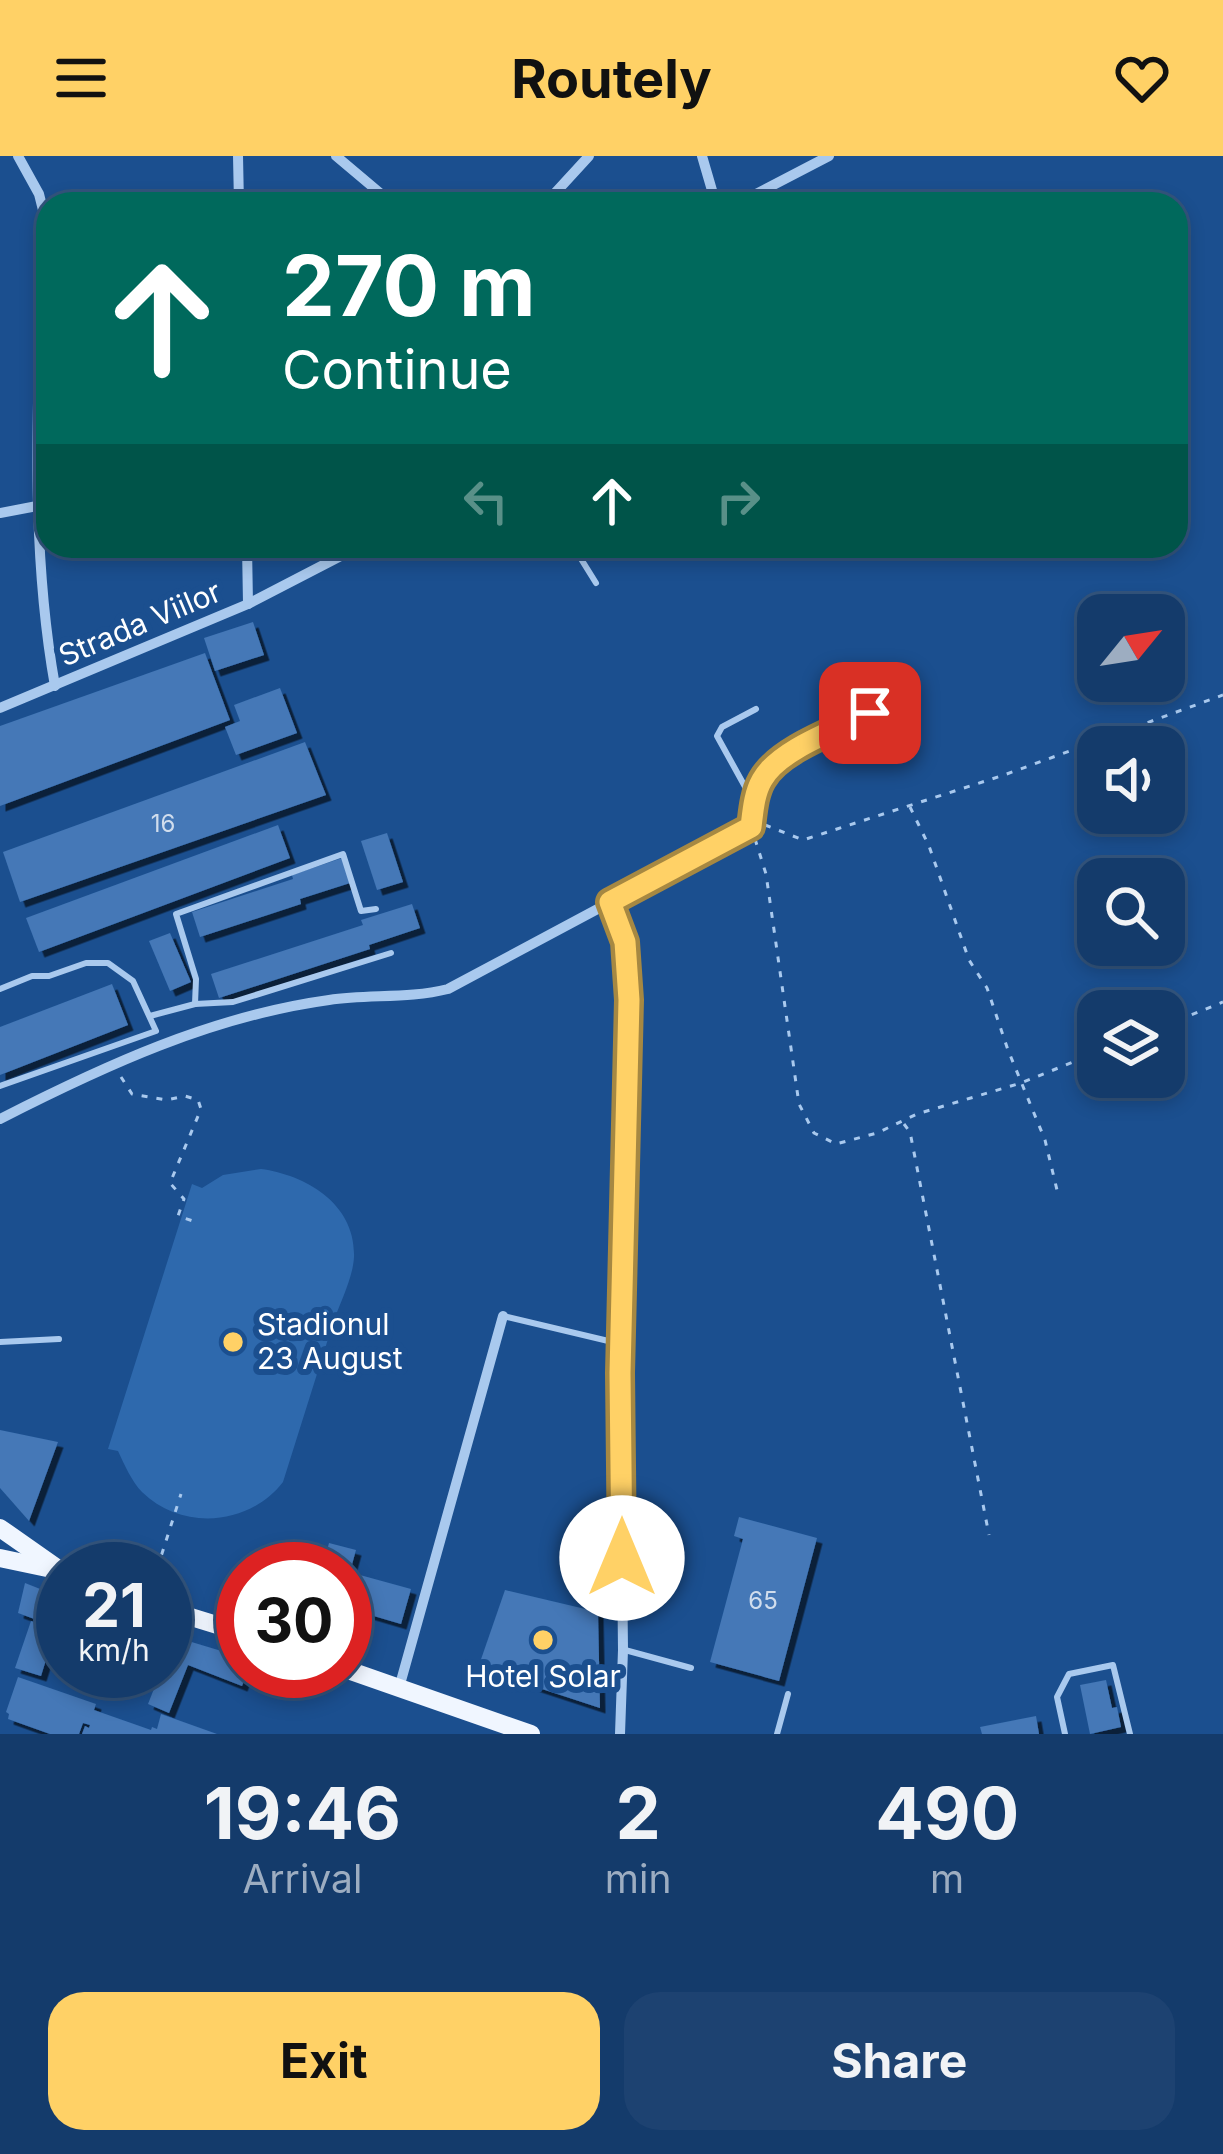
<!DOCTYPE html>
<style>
body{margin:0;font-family:Inter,sans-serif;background:#1d4271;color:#f1f3f6;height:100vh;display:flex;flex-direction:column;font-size:45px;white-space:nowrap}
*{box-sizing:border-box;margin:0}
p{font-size:39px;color:#9dadc1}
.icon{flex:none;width:66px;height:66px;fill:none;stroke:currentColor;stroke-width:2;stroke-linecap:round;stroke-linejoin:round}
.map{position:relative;height:1578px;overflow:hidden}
.sheet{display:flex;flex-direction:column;background:#143b6b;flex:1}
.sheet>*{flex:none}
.top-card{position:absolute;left:36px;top:36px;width:1152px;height:366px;border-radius:36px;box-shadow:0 6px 18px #0003,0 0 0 3px #33557e;background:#00695c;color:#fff;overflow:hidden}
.needle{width:78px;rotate:60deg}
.fabs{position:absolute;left:1077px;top:438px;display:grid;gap:24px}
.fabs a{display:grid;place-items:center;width:108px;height:108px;border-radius:24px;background:#143b6b;box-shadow:0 6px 18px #0003,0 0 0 3px #33557e;font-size:60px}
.speed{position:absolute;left:36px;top:1386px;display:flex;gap:24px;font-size:60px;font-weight:700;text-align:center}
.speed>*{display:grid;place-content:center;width:156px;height:156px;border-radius:50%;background:#143b6b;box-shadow:0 6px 18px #0003,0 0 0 3px #33557e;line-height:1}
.speed small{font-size:30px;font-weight:400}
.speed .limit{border:18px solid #d22;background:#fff;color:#111}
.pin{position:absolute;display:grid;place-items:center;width:102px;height:102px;color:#fff;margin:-51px;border-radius:24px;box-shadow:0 6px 18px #0006}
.me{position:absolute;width:132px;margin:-66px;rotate:0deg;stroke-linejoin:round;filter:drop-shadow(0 0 9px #0008)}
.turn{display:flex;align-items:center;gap:42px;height:252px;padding:0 48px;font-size:54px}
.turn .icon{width:156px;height:156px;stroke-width:2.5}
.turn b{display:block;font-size:84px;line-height:102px}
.lanes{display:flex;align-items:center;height:114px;padding:0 48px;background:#0003;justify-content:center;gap:60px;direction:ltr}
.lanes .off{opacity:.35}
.eta{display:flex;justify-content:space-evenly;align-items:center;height:204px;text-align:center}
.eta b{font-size:72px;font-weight:700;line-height:84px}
.button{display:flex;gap:24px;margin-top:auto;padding:24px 48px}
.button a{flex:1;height:138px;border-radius:36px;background:#ffd166;color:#111;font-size:48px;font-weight:700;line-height:138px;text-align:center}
.button a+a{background:#1d4271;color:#f1f3f6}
header{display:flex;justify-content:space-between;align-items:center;height:156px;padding:0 48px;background:#ffd166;color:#111;font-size:54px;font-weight:700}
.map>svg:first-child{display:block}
.green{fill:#2e69ad}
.building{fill:#4478b7;filter:url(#shadow)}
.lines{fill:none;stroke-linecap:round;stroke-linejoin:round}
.path{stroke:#a9c9ee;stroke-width:3;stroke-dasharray:6 9;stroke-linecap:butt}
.lane{stroke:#a9c9ee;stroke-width:6}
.street{stroke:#a9c9ee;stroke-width:10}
.primary{stroke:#f0f6ff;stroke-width:18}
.route-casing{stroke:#a68842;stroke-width:30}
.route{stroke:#ffd166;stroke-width:21}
.poi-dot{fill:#ffd166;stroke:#1b4f8f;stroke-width:4.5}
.labels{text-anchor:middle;stroke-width:12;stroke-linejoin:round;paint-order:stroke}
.number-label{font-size:24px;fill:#d0dded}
.street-label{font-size:30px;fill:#fff;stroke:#1b4f8f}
.poi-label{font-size:30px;fill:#fff;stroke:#1b4f8f;text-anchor:start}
</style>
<header><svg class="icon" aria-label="menu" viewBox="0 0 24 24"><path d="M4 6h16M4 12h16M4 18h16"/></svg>Routely<svg class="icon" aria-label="heart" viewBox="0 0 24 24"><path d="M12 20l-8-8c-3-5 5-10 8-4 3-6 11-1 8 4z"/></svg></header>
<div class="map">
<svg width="1223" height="1578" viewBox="0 0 1223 1578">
<defs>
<filter id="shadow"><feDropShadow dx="5.5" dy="5.5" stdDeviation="0" flood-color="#0009"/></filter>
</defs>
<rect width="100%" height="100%" fill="#1b4f8f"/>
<path class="green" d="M 261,1013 C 306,1019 356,1048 354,1101 C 353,1121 341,1145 334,1164 C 317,1218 300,1272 283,1326 C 250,1369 183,1376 142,1336 C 132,1326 124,1308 118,1295 L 108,1293 L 192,1028 L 202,1032 L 223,1019 Z"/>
<g class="building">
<path d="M 253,466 L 264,499 L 215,515 L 204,482 Z"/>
<path d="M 205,497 L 230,564 L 0,650 L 0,570 Z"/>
<path d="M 280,532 L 297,577 L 236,599 L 225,571 L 240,565 L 234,549 Z"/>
<path d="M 305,586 L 326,639 L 20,746 L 3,696 Z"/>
<path d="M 278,669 L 290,702 L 39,796 L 26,762 Z"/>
<path d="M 387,677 L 403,726 L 377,734 L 361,685 Z"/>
<path d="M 342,702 L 350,727 L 300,743 L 301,748 L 200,781 L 192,756 L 293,723 L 292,719 Z"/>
<path d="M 412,748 L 420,772 L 369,789 L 370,793 L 219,842 L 211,818 L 363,769 L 361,764 Z"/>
<path d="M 170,777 L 191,826 L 170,835 L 149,785 Z"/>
<path d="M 112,828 L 128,869 L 0,919 L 0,871 Z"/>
<path d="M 0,1274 L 58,1286 L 29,1365 L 0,1332 Z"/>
<path d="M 739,1361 L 817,1382 L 779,1525 L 710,1506 L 743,1383 L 734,1380 Z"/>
<path d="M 329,1387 L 356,1394 L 346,1430 L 345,1413 L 322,1413 Z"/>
<path d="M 360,1419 L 411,1433 L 401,1468 L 350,1453 Z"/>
<path d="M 25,1427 L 63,1442 L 63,1467 L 39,1459 L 37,1464 L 18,1457 Z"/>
<path d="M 505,1434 L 598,1456 L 600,1552 L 478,1512 Z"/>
<path d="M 31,1465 L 57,1474 L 54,1483 L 60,1485 L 57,1493 L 50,1491 L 41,1520 L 15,1512 Z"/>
<path d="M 165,1470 L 177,1473 L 175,1481 L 238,1500 L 243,1497 L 243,1515 L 248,1515 L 242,1530 L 188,1509 L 169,1557 L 148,1548 L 161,1515 L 165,1515 Z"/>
<path d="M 86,1515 L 113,1515 L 107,1531 L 89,1524 L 86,1530 L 81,1528 Z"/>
<path d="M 18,1521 L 96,1548 L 94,1554 L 151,1574 L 152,1571 L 157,1573 L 161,1558 L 217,1578 L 82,1578 L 85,1570 L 89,1572 L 90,1569 L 83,1567 L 79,1578 L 50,1578 L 8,1563 L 9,1558 L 6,1556 Z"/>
<path d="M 1106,1524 L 1112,1552 L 1117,1551 L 1121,1571 L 1090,1578 L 1080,1529 Z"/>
<path d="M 1036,1560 L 1039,1578 L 982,1578 L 980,1571 Z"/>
</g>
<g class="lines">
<g class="path">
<path d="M 910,651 L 929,690 L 969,804 L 987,832 L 1008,894 L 1045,984 L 1057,1034"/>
<path d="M 765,669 L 803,684 L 1004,619 L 1223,539"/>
<path d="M 755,683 L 766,718 L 799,948 L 814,977 L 836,988 L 877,977 L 917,958 L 1021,927 L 1098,896"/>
<path d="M 1164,870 L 1223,846"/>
<path d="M 121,921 L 132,938 L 167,944 L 185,940 L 198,944 L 201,953 L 170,1027 L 184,1043 L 178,1060 L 199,1067"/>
<path d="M 904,968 L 910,976 L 989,1379"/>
<path d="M 157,1413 L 181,1338"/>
</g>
<g class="lane">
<path d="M 573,390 L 596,427"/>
<path d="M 754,647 L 717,580 L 722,571 L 756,553"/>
<path d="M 751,670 C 753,654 754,637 763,623 C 780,593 839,572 870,557"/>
<path d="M 611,748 L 625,786 L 629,844"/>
<path d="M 0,833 L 32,820 L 49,820 L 86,807 L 108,807 L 133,825 L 156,875 L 0,930"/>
<path d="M 195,848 L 196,823 L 176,758 L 343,698 L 361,755 L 376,753"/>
<path d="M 150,860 L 195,848 L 233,846 L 391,797"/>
<path d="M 503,1160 L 621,1188"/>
<path d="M 0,1186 L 59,1183"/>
<path d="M 625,1494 L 691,1512"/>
<path d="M 777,1578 L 788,1538"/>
<path d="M 1065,1578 L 1057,1541 L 1069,1518 L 1113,1509 L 1130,1578"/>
</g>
<g class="street">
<path d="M 18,0 L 39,38 L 43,54 C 40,213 27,374 55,530"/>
<path d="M 238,0 L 239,48"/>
<path d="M 336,0 L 393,48"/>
<path d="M 702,0 L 716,48"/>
<path d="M 545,48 L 589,0"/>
<path d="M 737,48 L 829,0"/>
<path d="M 0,357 L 37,350"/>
<path d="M 247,390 L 248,448"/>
<path d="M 0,552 L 248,448 L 360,390"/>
<path d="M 0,963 C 104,910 212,860 329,844 C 369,838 408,843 448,833 L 751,671"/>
<path d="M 399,1532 L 503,1160"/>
<path d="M 620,1578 L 623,1494 L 620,1217 L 629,844"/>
</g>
<g class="primary">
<path d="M 0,1372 L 60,1414"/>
<path d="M 0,1402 L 47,1412"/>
<path d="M 165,1453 L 243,1477"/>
<path d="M 345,1513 L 531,1578"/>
</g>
</g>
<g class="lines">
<g class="route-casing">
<path id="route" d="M 622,1402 L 620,1217 L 629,844 L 625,786 L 610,746 L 751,671 C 753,655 754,638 762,624 C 779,593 839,573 870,557"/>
</g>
<use href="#route" class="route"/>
</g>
<g class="poi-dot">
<circle cx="233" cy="1186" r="12"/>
<circle cx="543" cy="1484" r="12"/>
</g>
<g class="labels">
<g class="number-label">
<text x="163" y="676">16</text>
<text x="763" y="1453">65</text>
</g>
<g class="street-label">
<text transform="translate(140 468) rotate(-23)" y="10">Strada Viilor</text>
</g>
<g class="poi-label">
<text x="257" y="1179">Stadionul<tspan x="257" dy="34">23 August</tspan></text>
<text x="543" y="1531" text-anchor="middle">Hotel Solar</text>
</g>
</g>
</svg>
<div class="fabs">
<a><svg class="needle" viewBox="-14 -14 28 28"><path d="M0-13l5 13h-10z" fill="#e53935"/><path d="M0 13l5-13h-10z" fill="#9dadc1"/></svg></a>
<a><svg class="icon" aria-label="sound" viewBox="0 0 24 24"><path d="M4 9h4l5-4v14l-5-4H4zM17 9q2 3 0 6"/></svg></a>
<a><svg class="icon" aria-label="search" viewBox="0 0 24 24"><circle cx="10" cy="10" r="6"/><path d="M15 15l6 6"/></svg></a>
<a><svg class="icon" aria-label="layers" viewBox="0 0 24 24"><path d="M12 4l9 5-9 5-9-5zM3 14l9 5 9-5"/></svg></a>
</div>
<div class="speed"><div>21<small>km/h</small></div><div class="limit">30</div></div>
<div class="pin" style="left:870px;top:557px;background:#d93025"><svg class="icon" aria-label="arrive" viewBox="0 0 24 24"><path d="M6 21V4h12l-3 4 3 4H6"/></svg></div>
<svg class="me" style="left:622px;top:1402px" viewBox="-20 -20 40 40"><circle r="19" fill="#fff"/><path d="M0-13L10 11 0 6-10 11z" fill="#ffd166"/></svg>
<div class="top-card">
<div class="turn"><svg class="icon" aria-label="ahead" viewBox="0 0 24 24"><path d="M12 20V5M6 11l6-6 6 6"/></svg><div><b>270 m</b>Continue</div></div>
<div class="lanes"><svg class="icon off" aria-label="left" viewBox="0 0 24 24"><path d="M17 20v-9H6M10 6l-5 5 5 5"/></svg><svg class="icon" aria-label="ahead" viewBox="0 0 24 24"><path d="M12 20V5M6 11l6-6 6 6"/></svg><svg class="icon off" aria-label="right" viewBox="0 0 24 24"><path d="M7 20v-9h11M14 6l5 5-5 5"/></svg></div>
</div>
</div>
<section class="sheet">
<div class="eta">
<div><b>19:46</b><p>Arrival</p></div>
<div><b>2</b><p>min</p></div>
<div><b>490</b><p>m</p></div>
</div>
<div class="button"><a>Exit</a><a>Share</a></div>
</section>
